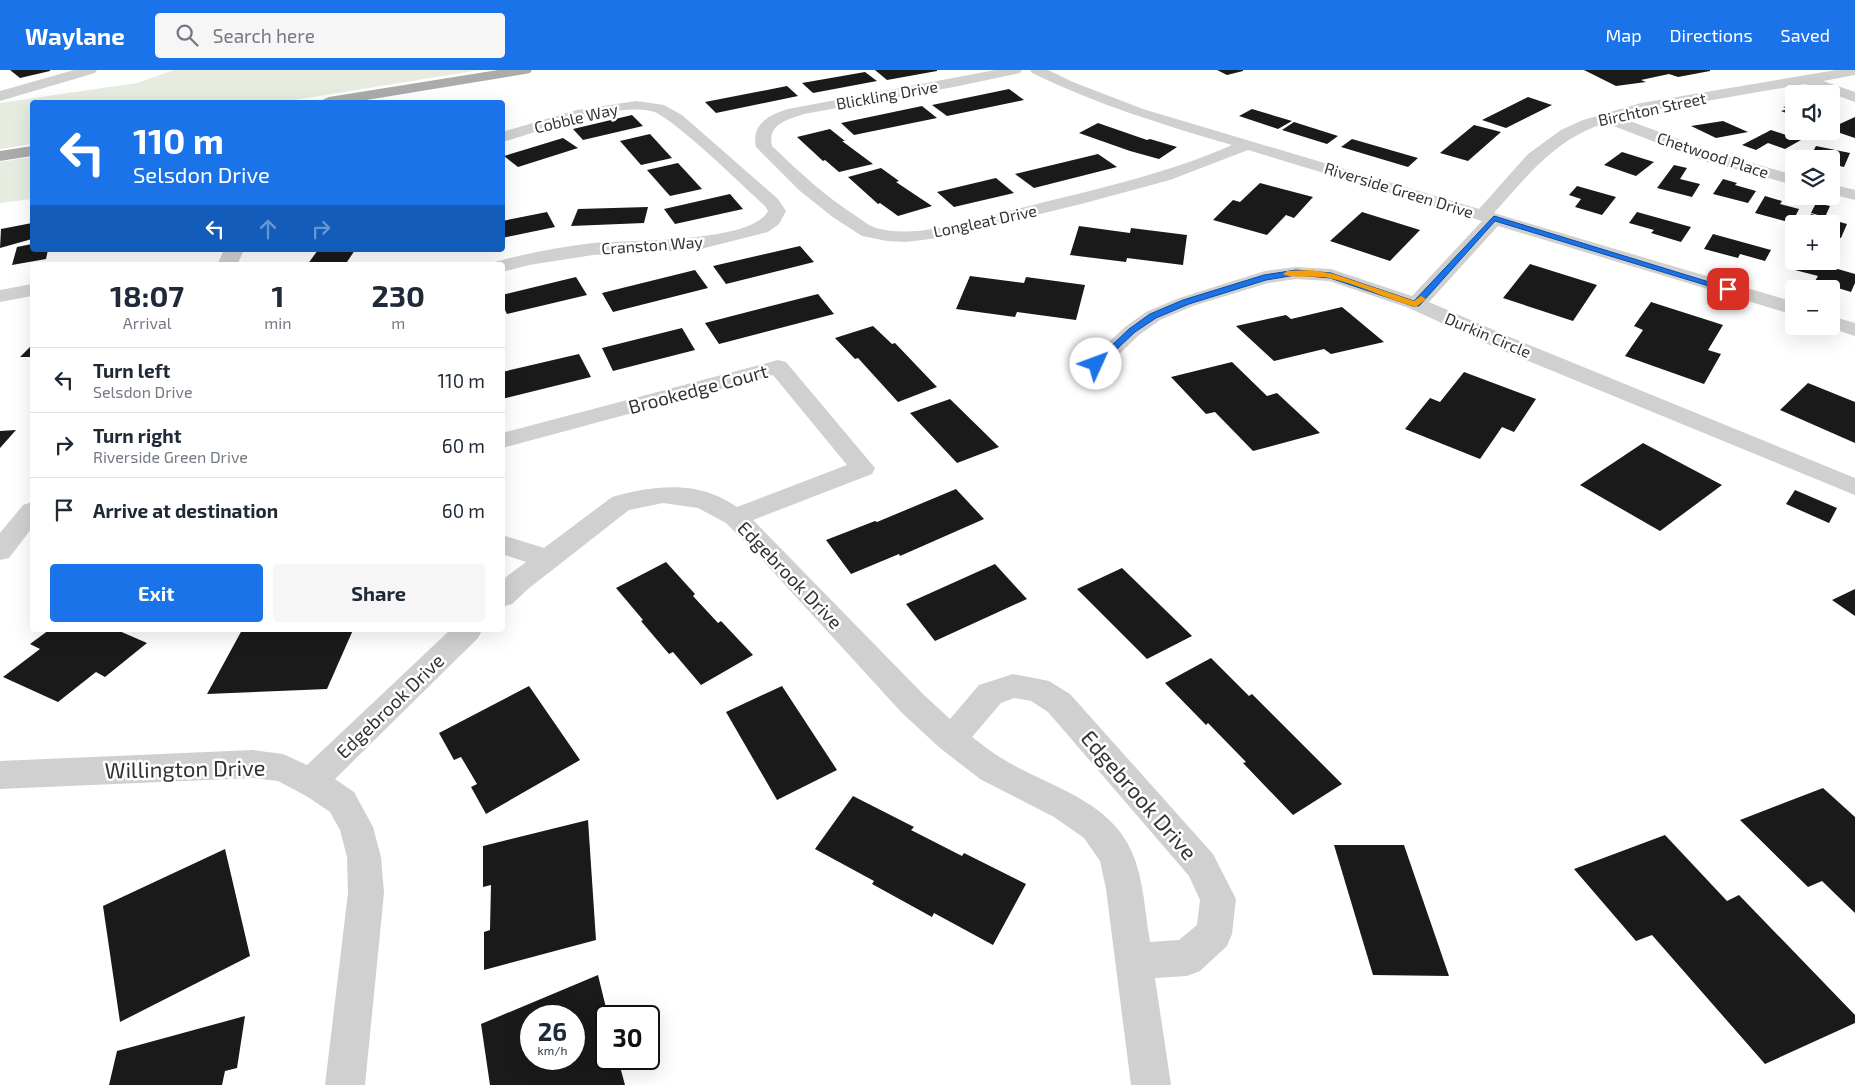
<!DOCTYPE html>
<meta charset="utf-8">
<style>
body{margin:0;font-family:"Exo 2",sans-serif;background:#f6f6f7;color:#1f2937;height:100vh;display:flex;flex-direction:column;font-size:19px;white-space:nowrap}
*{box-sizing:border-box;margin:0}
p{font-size:16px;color:#747a83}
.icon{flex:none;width:28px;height:28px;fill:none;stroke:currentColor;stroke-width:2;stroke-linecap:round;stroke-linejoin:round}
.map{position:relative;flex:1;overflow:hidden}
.drawer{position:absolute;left:30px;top:192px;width:475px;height:370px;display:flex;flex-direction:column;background:#fff;border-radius:5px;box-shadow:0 5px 20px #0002}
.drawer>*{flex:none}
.guide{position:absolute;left:30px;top:30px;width:475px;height:152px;border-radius:5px;box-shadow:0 5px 20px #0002;background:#1a73e8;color:#fff;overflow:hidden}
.fabs{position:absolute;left:1785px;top:15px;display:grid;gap:10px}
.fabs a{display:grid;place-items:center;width:55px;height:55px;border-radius:5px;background:#fff;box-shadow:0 5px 20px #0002;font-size:25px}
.speed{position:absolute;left:520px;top:935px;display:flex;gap:10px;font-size:25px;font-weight:700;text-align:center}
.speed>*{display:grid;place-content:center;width:65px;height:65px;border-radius:50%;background:#fff;box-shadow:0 5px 20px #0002;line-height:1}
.speed small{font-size:12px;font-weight:400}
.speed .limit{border:2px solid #111;border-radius:8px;background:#fff;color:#111}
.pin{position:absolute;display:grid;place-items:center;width:42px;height:42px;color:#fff;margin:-21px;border-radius:10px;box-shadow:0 2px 8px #0006}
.me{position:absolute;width:55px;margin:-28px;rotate:47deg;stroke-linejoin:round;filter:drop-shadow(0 0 4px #0008)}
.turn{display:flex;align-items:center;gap:18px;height:105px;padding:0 20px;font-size:22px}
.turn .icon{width:65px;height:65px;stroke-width:2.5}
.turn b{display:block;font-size:35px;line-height:42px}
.lanes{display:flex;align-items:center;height:48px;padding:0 20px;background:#0003;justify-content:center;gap:25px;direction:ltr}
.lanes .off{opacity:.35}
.eta{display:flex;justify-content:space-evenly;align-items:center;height:85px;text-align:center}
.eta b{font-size:30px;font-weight:700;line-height:35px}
.action{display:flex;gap:10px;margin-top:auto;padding:10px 20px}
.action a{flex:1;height:58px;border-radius:5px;background:#1a73e8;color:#fff;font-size:20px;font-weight:700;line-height:58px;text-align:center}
.action a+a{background:#f6f6f7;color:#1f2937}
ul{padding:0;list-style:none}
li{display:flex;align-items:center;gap:15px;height:65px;padding:0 20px;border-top:1px solid #e0e1e3}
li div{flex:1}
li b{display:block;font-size:19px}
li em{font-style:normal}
header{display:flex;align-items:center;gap:30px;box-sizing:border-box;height:70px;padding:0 25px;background:#1a73e8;color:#fff}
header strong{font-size:24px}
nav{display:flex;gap:28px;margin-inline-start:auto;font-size:18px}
.search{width:350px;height:45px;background:#f6f6f7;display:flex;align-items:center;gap:12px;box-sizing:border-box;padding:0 18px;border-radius:5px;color:#747a83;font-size:19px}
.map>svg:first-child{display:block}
.green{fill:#e6ecdf}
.building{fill:#1a1a1a;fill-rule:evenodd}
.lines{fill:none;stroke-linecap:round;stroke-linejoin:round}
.minor{fill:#d0d0d0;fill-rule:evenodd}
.tertiary{fill:#d0d0d0;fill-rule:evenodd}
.primary{fill:#ababab;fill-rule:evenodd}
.route{fill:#1a73e8;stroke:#114b97}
.slow{fill:#f59e0b}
.labels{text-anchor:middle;stroke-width:5;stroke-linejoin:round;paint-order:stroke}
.far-street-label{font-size:16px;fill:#333;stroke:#fff}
.street-label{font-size:19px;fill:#333;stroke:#fff}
.near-street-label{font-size:22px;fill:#333;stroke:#fff}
</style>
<header>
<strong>Waylane</strong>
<div class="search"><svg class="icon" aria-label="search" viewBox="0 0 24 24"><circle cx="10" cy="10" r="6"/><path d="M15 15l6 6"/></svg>Search here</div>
<nav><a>Map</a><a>Directions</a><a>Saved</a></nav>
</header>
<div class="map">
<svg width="1855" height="1015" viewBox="0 0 1855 1015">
<rect width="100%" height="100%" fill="#fff"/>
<g class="green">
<path d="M 174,0 L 480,0 L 282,32 L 32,32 L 32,74 L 0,79 L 0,33 L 137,13 Z"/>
<path d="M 32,87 L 32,129 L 0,133 L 0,92 Z"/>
</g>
<g class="building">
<path d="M 10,0 L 50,0 L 50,1 L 20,8 Z"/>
<path d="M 875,0 L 937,0 L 937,1 L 887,10 Z"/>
<path d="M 1217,0 L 1243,0 L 1243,1 L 1227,5 Z"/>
<path d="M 1584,0 L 1710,0 L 1710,1 L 1678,7 L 1669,4 L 1641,10 L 1646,12 L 1616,16 Z"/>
<path d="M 865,2 L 877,11 L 813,23 L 802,13 Z"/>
<path d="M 787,16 L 798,26 L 716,43 L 705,32 Z"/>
<path d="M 1009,19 L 1024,30 L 947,46 L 932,35 Z"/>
<path d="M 1528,27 L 1552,35 L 1506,58 L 1482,50 Z"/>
<path d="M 1794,35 L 1794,46 L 1781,41 L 1788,39 L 1783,37 Z"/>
<path d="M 922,36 L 937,48 L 854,65 L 841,53 Z"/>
<path d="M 1252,39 L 1292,51 L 1278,59 L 1239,46 Z"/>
<path d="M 632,45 L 643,56 L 583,70 L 573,59 Z"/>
<path d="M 1855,47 L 1855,68 L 1831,60 L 1831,58 Z"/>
<path d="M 1723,51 L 1748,62 L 1716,68 L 1691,56 Z"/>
<path d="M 1294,52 L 1338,66 L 1327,74 L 1282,60 Z"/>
<path d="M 1098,53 L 1147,70 L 1150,69 L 1177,77 L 1159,89 L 1130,81 L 1079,63 Z"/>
<path d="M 1474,55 L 1501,62 L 1468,91 L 1440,83 Z"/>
<path d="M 830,59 L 845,71 L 842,71 L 873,94 L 839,102 L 825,90 L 823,91 L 797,67 Z"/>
<path d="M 1771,60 L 1801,70 L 1785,79 L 1768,73 L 1756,80 L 1742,75 Z"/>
<path d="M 650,64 L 672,88 L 641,95 L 620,71 Z"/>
<path d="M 563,68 L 578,78 L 518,97 L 504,86 Z"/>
<path d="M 1352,69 L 1418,88 L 1408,97 L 1341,77 Z"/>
<path d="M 1816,76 L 1850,83 L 1844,97 L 1831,94 L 1831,89 L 1809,89 Z"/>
<path d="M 1622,82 L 1654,92 L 1636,106 L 1604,95 Z"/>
<path d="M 1098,84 L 1117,97 L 1034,118 L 1015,104 Z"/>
<path d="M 678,93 L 702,119 L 670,126 L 647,100 Z"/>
<path d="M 1674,95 L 1687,98 L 1680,109 L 1700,114 L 1692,127 L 1657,118 Z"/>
<path d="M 881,98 L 899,111 L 896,112 L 932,136 L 898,146 L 880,133 L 878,134 L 848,107 Z"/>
<path d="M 996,108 L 1014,123 L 954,137 L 937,122 Z"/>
<path d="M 1723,109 L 1737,113 L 1735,115 L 1756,121 L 1748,133 L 1713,124 Z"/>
<path d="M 1260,113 L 1313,127 L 1294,148 L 1286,145 L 1267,165 L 1213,150 L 1233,130 L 1240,132 Z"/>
<path d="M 1577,116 L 1616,127 L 1602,145 L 1575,137 L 1581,129 L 1569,125 Z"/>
<path d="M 730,124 L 743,139 L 675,154 L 664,139 Z"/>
<path d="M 1765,126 L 1782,131 L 1780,134 L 1799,139 L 1792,153 L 1755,143 Z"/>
<path d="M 1816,133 L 1830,136 L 1825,147 L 1811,143 Z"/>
<path d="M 648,137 L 644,153 L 571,156 L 578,139 Z"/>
<path d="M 547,142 L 555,157 L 502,168 L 502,151 Z"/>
<path d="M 1362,142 L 1420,160 L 1390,191 L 1330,171 Z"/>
<path d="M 1637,142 L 1691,157 L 1681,172 L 1651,163 L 1654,160 L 1629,153 Z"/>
<path d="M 1811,144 L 1847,154 L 1841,168 L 1831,166 L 1831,154 L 1805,154 Z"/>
<path d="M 32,153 L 32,169 L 0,178 L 1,159 Z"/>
<path d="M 1079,156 L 1130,163 L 1131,158 L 1187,165 L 1183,195 L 1127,188 L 1126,192 L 1070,185 Z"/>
<path d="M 1713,164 L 1771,180 L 1765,191 L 1740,184 L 1738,188 L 1704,179 Z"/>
<path d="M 32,174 L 32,180 L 48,180 L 46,189 L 12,195 L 17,177 Z"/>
<path d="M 800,176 L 814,192 L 726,214 L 713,196 Z"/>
<path d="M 318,180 L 355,180 L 345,195 L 307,195 Z"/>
<path d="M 1795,191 L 1810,191 L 1855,204 L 1855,213 L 1851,222 L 1815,211 L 1818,206 L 1791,199 Z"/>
<path d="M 1530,194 L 1597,215 L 1573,251 L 1503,228 Z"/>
<path d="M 695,200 L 708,218 L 613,242 L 602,223 Z"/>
<path d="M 970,206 L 1024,213 L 1026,207 L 1085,215 L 1076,250 L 1017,242 L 1015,247 L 956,239 Z"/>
<path d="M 576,207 L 587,225 L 507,244 L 502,234 L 502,225 Z"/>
<path d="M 818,224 L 834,244 L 719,274 L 705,253 Z"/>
<path d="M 1651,232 L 1723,255 L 1708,280 L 1721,284 L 1704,314 L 1625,286 L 1643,260 L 1634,256 Z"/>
<path d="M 1342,237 L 1384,272 L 1331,284 L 1324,279 L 1274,291 L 1236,256 L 1286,245 L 1291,249 Z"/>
<path d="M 873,256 L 892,274 L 895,273 L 937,317 L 898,332 L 858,288 L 855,289 L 835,268 Z"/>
<path d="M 682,258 L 695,280 L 613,301 L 602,278 Z"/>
<path d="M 32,275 L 32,287 L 20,287 Z"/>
<path d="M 579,284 L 591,307 L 502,329 L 502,302 Z"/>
<path d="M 1232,292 L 1267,326 L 1277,323 L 1320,363 L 1253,381 L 1215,342 L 1206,344 L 1171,307 Z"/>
<path d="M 1464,302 L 1536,329 L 1514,362 L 1502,357 L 1480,389 L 1405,359 L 1430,328 L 1440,332 Z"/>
<path d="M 1808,313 L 1855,332 L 1855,373 L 1780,340 Z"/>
<path d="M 950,329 L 999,377 L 957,393 L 910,343 Z"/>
<path d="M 16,360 L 0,378 L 0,361 Z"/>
<path d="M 1643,373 L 1722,415 L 1660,461 L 1580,415 Z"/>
<path d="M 956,419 L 984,449 L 900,486 L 899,484 L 851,504 L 826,470 L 875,451 L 877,452 Z"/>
<path d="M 1795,420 L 1837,438 L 1829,453 L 1786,434 Z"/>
<path d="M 666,492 L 695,524 L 693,526 L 718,553 L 721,551 L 753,585 L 701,615 L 673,582 L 669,584 L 641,551 L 643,550 L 616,518 Z"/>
<path d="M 995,494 L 1027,529 L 935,571 L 906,534 Z"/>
<path d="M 1122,498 L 1192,566 L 1147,589 L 1077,519 Z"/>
<path d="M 1855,519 L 1855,546 L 1832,530 Z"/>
<path d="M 49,560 L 117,560 L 147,573 L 105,607 L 96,602 L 58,632 L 3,607 L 40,579 L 30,574 Z"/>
<path d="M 242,560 L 353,560 L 327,619 L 207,624 Z"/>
<path d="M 1211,588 L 1249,626 L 1252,624 L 1342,714 L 1293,745 L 1243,693 L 1246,692 L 1208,653 L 1206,655 L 1165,613 Z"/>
<path d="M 529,616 L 580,690 L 486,744 L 471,717 L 477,714 L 461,687 L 454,690 L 439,663 Z"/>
<path d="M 782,616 L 837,700 L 777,730 L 726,642 Z"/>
<path d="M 1823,718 L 1855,747 L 1855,843 L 1822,811 L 1808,817 L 1740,750 Z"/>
<path d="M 853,726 L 914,757 L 911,760 L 962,786 L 964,783 L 1026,814 L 993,875 L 934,843 L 932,847 L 872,814 L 874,811 L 815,779 Z"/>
<path d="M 588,750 L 596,870 L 484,900 L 484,862 L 490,860 L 491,815 L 483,817 L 483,776 Z"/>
<path d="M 1665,765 L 1727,831 L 1739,825 L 1855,945 L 1855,953 L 1765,994 L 1652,865 L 1636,871 L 1574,799 Z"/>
<path d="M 1334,775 L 1404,775 L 1449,906 L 1373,905 Z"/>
<path d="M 225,779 L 250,886 L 120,952 L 103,836 Z"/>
<path d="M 598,905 L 608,946 L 606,946 L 606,989 L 618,989 L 625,1015 L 490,1015 L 481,954 ZM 531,946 L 574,946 L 574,989 L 531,989 Z"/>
<path d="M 245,946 L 237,998 L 225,1001 L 222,1015 L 109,1015 L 117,981 Z"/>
</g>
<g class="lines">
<g class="minor">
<path d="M 74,0 L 97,0 L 95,3 L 0,31 L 0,21 Z"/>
<path d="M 995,0 L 1022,0 L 1020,3 L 954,17 L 804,44 C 787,50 767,54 772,76 C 798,101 825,126 856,146 C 862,150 869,156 876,158 C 919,170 978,148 1021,138 C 1092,120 1164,105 1232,75 C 1163,55 1096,34 1032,3 L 1030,0 L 1048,0 L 1073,12 L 1143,39 L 1479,139 L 1528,84 L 1561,60 L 1583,50 L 1641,33 L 1836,0 L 1855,0 L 1855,5 L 1823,11 L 1855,22 L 1855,32 L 1805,14 L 1643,42 L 1622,48 L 1713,82 L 1794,105 L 1794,115 L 1701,90 L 1606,53 C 1557,67 1527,106 1494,143 L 1794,232 L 1794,245 L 1498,156 L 1429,232 L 1510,267 L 1855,408 L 1855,425 L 1494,277 L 1409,238 L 1329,211 L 1296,209 L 1268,213 L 1193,236 L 1160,250 L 1139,265 L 1104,299 L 1096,301 L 1088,299 L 1085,294 L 1125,257 L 1146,242 L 1179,228 L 1265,201 L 1296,197 L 1331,199 L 1412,226 L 1482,151 L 1248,80 L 1170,110 L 1085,133 L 946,167 L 906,172 L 887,171 L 862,166 L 834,148 L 800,121 L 756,77 C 751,54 769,45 788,39 Z"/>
<path d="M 636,31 L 664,35 L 682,45 L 778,129 L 786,141 L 779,154 L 768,162 L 697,180 L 593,185 L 529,195 L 502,202 L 502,195 L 493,195 L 495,192 C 527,183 560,177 593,173 C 626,170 753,173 768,141 L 765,136 C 746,119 670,44 651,41 C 608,33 545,61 502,72 L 502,62 L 577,40 Z"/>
<path d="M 1831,114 L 1855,120 L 1855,130 L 1831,124 Z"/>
<path d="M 32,214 L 32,226 L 0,232 L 0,220 Z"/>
<path d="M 1831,246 L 1855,253 L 1855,266 L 1824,256 L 1831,256 Z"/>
<path d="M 778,290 L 786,292 L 875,398 L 872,404 L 753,450 L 924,625 L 950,649 L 979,615 L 1013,604 L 1049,611 L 1070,624 L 1213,784 L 1236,829 L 1232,864 L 1227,876 L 1200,901 L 1187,906 L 1155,908 L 1171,1015 L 1131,1015 L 1106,819 L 1100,791 L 1084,768 L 1054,747 L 980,709 L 940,678 L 902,643 L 755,482 L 726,453 L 698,438 L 663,433 L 629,440 L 528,519 L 512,534 L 502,537 L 502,510 L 526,492 L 502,484 L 502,465 L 544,478 L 612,427 C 643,418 682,412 712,424 C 721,427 729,432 737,437 L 847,395 L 773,305 L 502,378 L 502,363 ZM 1014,628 L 1031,631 L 1048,642 L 1189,806 L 1200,830 L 1197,855 L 1179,870 L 1150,872 C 1145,843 1144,810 1132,782 C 1109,729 1048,717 1003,689 C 992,683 982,674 972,667 L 1001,633 Z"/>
<path d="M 450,560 L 482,560 L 478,568 L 335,709 L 354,722 L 373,757 L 381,787 L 384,823 L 365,1015 L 325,1015 L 348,823 L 347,787 L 340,760 L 330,742 L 308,727 L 278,711 L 253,708 L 0,719 L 0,691 L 253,680 L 283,684 L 307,695 Z"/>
</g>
<g class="tertiary">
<path d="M 224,180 L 244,180 L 237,195 L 217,195 Z"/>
<path d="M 32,432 L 32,458 L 9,488 L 0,490 L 0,463 L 23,435 Z"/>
</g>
<g class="primary">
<path d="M 498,0 L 532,0 L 530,3 L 525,4 L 354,32 L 321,32 L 324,29 L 329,27 Z"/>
<path d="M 32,76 L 32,86 L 0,91 L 0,81 Z"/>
</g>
</g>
<path class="route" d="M 1494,146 L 1732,219 L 1725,221 L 1495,151 L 1419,236 L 1413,236 L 1330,208 L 1296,205 L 1266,210 L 1189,234 L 1156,248 L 1135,262 L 1099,296 L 1093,296 L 1092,294 L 1129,259 L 1150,244 L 1183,230 L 1264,205 L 1296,200 L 1331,203 L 1414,231 Z"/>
<path class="slow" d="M 1312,200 L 1334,204 L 1414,231 L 1421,226 L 1426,229 L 1416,237 C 1386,229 1359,214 1329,208 C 1318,205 1290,209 1283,204 L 1287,201 Z"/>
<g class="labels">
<g class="far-street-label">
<text transform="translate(887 25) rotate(-10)" y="6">Blickling Drive</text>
<text transform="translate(1652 39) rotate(-12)" y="6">Birchton Street</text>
<text transform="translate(576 48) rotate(-13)" y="6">Cobble Way</text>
<text transform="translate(1713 85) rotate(18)" y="6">Chetwood Place</text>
<text transform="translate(1399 120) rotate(17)" y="6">Riverside Green Drive</text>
<text transform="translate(985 151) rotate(-12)" y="6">Longleat Drive</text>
<text transform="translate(652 175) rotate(-4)" y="6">Cranston Way</text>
<text transform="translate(1488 265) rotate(23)" y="6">Durkin Circle</text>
</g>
<g class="street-label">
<text transform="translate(698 319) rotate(-15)" y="7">Brookedge Court</text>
<text transform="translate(790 505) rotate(46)" y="7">Edgebrook Drive</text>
<text transform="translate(390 636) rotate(-44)" y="7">Edgebrook Drive</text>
</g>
<g class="near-street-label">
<text transform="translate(185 699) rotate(-1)" y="8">Willington Drive</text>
<text transform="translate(1139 725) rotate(49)" y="8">Edgebrook Drive</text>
</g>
</g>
</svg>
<div class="fabs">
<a><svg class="icon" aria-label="sound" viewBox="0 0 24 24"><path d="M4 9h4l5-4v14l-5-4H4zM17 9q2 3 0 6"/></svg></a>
<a><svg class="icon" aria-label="layers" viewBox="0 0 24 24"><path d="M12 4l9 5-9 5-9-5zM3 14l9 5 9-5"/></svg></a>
<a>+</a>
<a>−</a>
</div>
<div class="speed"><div>26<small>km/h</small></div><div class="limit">30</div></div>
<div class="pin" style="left:1728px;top:219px;background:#d93025"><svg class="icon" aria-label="arrive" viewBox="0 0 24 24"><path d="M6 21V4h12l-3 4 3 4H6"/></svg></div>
<svg class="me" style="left:1096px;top:294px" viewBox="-20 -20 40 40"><circle r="19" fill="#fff"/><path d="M0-13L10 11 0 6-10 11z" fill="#1a73e8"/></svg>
<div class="guide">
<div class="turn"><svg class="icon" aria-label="left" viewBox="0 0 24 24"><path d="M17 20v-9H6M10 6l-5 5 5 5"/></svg><div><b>110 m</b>Selsdon Drive</div></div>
<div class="lanes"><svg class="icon" aria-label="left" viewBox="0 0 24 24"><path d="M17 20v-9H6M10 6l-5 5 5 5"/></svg><svg class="icon off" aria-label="ahead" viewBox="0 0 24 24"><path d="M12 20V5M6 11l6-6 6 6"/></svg><svg class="icon off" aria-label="right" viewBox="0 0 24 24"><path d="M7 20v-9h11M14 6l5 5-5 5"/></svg></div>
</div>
<section class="drawer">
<div class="eta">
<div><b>18:07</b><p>Arrival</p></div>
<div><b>1</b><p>min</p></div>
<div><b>230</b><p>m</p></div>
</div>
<ul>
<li><svg class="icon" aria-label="left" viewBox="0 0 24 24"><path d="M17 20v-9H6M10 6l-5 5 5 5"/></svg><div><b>Turn left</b><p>Selsdon Drive</p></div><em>110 m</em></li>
<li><svg class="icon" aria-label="right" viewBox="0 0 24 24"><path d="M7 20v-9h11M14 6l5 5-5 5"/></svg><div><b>Turn right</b><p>Riverside Green Drive</p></div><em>60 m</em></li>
<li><svg class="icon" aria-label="arrive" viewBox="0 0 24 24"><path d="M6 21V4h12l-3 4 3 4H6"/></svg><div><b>Arrive at destination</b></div><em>60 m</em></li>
</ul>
<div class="action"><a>Exit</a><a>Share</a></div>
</section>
</div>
